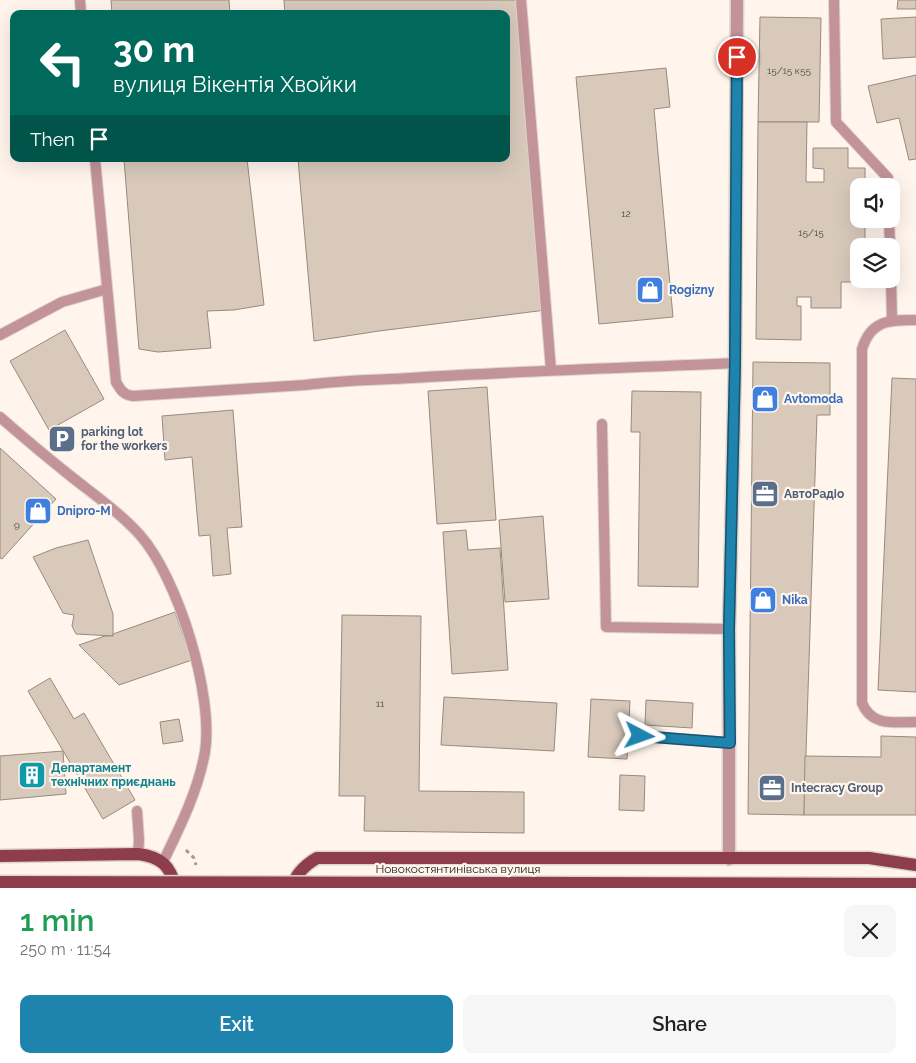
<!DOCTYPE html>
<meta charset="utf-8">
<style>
body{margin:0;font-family:Raleway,sans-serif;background:#f6f6f6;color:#202124;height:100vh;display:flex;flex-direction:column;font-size:19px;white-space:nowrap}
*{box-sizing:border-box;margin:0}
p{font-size:16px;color:#757577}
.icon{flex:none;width:28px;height:28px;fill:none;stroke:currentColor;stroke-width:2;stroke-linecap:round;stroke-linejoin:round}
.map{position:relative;height:888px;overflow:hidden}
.details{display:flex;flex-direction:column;background:#fff;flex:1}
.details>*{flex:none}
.guide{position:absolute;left:10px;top:10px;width:500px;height:152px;border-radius:10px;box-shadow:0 5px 20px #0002;background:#00695c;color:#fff;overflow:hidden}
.controls{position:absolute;left:850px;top:178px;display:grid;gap:10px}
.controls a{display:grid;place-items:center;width:50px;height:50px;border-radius:10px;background:#fff;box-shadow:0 5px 20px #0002;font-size:25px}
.pin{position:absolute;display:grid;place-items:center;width:42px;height:42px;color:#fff;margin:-21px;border:2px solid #fff;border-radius:50%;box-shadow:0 1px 5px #0007}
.me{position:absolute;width:55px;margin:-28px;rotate:94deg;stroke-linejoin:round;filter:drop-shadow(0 0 4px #0008)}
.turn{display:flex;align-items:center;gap:18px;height:105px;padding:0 20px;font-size:22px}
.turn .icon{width:65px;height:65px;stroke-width:2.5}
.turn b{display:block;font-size:35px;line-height:42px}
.then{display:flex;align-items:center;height:48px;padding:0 20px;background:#0003;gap:10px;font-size:19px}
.round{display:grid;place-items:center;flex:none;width:52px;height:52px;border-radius:10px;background:#f6f6f6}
.headline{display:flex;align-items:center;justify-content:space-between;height:85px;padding:0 20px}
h1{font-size:30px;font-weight:600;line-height:38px;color:#1e9e55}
.primary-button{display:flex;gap:10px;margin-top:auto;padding:10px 20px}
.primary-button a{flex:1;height:58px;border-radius:10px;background:#1e83ad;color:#fff;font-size:20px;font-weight:600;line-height:58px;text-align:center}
.primary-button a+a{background:#f6f6f6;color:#202124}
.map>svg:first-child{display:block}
.building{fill:#d8c9bb;stroke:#988a7d}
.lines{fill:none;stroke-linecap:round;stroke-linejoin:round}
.service-casing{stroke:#dcd3cb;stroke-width:12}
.minor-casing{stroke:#dcd3cb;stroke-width:15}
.primary-casing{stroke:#dcd3cb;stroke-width:15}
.path{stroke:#a19992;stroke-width:3;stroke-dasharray:4 4;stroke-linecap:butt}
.service{stroke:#c29399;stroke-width:10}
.minor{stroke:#c29399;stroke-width:12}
.primary{stroke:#8e3d4d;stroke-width:12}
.primary-bridge-casing{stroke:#dcd3cb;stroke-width:15;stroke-linecap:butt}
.primary-bridge{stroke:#8e3d4d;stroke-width:12}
.route-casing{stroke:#145570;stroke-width:12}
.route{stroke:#1e83ad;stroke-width:9}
.labels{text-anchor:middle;stroke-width:4.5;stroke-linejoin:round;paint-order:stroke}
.number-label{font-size:10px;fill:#504942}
.shop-label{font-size:12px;font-weight:bold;fill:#366cbe;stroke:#fff5ed;text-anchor:start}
.service-label{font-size:12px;font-weight:bold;fill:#4e5e75;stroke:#fff5ed;text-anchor:start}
.culture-label{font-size:12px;font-weight:bold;fill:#0d838f;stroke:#fff5ed;text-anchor:start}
.street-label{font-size:12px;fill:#231e19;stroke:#fff5ed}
</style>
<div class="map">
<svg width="916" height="888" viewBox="0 0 916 888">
<rect width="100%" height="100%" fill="#fff5ed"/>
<g class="building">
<path d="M 111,0 L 229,0 L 230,14 L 112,14 Z"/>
<path d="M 284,0 L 517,0 L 546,310 L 379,331 L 314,341 L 298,159 L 506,159 L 506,14 L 285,14 Z"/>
<path d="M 898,0 L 916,0 L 916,9 L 897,9 Z"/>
<path d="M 760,17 L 821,18 L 819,122 L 758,122 Z"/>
<path d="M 916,17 L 916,57 L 883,59 L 881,19 Z"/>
<path d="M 666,68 L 670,107 L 654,109 L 673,317 L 599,324 L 576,77 Z"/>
<path d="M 916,75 L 916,159 L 909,160 L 899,118 L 877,123 L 868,86 Z"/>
<path d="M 758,122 L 807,122 L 806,182 L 824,182 L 824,169 L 813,168 L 813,148 L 848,148 L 848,168 L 865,168 L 865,186 L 859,186 L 859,219 L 865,219 L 865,246 L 859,246 L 859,279 L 864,279 L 864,282 L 841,282 L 841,308 L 811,308 L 811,297 L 797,297 L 797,306 L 801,306 L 801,340 L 756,339 Z"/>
<path d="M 124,159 L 247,159 L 264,305 L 234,310 L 207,311 L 211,348 L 158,352 L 139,349 Z"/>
<path d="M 65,330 L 104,399 L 49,430 L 10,361 Z"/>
<path d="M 753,362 L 830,363 L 830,415 L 817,415 L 804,815 L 748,814 Z"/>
<path d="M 892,378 L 916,379 L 916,692 L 878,690 Z"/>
<path d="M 487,387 L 496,520 L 437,524 L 428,391 Z"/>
<path d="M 632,391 L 701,392 L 698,587 L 638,586 L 640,432 L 631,432 Z"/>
<path d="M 233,410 L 242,527 L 227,528 L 231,574 L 213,576 L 210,535 L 199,536 L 192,457 L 165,460 L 162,416 Z"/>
<path d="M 0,448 L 56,499 L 2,559 L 0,558 Z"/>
<path d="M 543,516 L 549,599 L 505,602 L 499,520 Z"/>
<path d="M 466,530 L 468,550 L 500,548 L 508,670 L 452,674 L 443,532 Z"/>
<path d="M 88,540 L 113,614 L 113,636 L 76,634 L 72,626 L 74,615 L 63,613 L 33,557 L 56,548 Z"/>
<path d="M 175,612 L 192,660 L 119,685 L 79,645 L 105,636 L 113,636 L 113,634 Z"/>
<path d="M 342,615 L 421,616 L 419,791 L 524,792 L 524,833 L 364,831 L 365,796 L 339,796 Z"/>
<path d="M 50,678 L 74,719 L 84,713 L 135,800 L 103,819 L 28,691 Z"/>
<path d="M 444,697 L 557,703 L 554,751 L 441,745 Z"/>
<path d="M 591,699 L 630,701 L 627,759 L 588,757 Z"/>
<path d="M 646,700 L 693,703 L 692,728 L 645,725 Z"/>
<path d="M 179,719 L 183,741 L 163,744 L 160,722 Z"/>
<path d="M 881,736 L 916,737 L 916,815 L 804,815 L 805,756 L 881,757 Z"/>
<path d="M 63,751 L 66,794 L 0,800 L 0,756 Z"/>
<path d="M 620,775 L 645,776 L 644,811 L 619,810 Z"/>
</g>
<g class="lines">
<g class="service-casing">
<g id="service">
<path d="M 80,0 L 81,14"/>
<path d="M 521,0 L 551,370"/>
<path d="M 834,0 L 836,122 L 888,178 L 888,186"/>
<path d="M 95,159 L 116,382 C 121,390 123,395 133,396 L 305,385 C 340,380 376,380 411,378 C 519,371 627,368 735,363"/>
<path d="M 889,219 L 890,246"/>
<path d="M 891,279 L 892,320"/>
<path d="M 916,320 C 889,320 871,320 862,349 L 862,703 C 872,727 894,722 916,722"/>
<path d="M 0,335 L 62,302 L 107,289"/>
<path d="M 0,417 C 24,438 48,458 73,478 C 96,496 120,513 140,535 C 178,578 214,695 205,752 C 198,791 180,827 163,862"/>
<path d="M 602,424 L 606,627 L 729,629"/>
<path d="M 640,736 L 730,743"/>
<path d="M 137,811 L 139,840 L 138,854"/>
</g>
</g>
<g class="minor-casing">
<path id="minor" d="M 729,859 L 729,629 L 735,363 L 737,0"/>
</g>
<g class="primary-casing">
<g id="primary">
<path d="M 0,856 L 138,854 C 161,857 170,865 176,888"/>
<path d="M 581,883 L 916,884"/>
<path d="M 292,888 C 295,875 305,865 317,858 L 869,858 L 916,865"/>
</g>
</g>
<path class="path" d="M 186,850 L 194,858 L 196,865"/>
<use href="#service" class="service"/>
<use href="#minor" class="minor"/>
<use href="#primary" class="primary"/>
<g class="primary-bridge-casing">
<path id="primary-bridge" d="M 0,882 L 581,883"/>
</g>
<use href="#primary-bridge" class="primary-bridge"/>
</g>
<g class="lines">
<g class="route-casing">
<path id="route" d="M 640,736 L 730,743 L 729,629 L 735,363 L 737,57"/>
</g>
<use href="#route" class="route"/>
</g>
<defs>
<g id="shop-square" transform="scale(1.4375)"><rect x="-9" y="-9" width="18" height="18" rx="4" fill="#3f7fe0" stroke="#fff5ed"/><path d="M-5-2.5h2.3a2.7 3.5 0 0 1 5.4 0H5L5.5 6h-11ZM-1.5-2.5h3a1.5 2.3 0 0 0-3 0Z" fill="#fff"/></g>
<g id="parking-square" transform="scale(1.4375)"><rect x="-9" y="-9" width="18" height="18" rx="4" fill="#5c6f8a" stroke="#fff5ed"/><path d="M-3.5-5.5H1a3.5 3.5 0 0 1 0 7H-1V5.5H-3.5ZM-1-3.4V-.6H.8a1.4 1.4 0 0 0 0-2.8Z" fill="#fff"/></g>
<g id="office-square" transform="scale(1.4375)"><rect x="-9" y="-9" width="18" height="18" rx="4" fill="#5c6f8a" stroke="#fff5ed"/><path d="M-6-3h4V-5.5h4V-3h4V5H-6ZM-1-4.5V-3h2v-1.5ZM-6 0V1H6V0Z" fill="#fff"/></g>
<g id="building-square" transform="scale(1.4375)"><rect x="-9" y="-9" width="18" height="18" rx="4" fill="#0f9aa8" stroke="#fff5ed"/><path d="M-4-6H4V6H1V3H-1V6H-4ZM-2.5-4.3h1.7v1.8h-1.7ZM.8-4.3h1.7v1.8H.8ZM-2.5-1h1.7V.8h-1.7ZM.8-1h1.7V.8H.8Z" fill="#fff"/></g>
</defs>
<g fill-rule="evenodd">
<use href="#shop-square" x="650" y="290"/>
<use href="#shop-square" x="765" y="399"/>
<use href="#parking-square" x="62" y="439"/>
<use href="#office-square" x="765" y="494"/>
<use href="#shop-square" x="38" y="511"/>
<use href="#shop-square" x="763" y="600"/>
<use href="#building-square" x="32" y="775"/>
<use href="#office-square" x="772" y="788"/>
</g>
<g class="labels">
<g class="number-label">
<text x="789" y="74">15/15 к55</text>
<text x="626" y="217">12</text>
<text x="811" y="236">15/15</text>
<text x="17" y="528">9</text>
<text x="380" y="707">11</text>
</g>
<g class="shop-label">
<text x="669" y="294">Rogizny</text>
<text x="784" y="403">Avtomoda</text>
<text x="57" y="515">Dnipro-M</text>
<text x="782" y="604">Nika</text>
</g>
<g class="service-label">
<text x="81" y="436">parking lot<tspan x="81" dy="14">for the workers</tspan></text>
<text x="784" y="498">АвтоРадіо</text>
<text x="791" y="792">Intecracy Group</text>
</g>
<g class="culture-label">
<text x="51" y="772">Департамент<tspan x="51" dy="14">технічних приєднань</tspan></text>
</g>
<g class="street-label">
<text x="458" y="873">Новокостянтинівська вулиця</text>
</g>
</g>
</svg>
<div class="controls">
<a><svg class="icon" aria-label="sound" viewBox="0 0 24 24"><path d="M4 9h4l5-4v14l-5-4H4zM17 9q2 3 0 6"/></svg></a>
<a><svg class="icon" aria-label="layers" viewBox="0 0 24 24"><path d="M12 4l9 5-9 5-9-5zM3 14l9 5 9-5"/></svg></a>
</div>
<div class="pin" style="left:737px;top:57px;background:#d93025"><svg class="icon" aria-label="arrive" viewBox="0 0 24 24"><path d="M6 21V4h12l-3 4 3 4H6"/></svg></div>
<svg class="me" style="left:640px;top:736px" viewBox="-20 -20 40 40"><path d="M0-17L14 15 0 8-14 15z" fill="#1e83ad" stroke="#fff" stroke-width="4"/></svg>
<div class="guide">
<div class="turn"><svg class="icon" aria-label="left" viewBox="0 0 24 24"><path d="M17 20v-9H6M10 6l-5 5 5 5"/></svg><div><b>30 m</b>вулиця Вікентія Хвойки</div></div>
<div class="then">Then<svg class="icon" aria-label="arrive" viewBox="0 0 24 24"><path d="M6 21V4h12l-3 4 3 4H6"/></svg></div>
</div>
</div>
<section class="details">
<div class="headline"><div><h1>1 min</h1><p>250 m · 11:54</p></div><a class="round"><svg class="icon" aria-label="close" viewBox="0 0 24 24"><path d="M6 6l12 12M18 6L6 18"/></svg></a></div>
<div class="primary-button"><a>Exit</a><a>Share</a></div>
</section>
